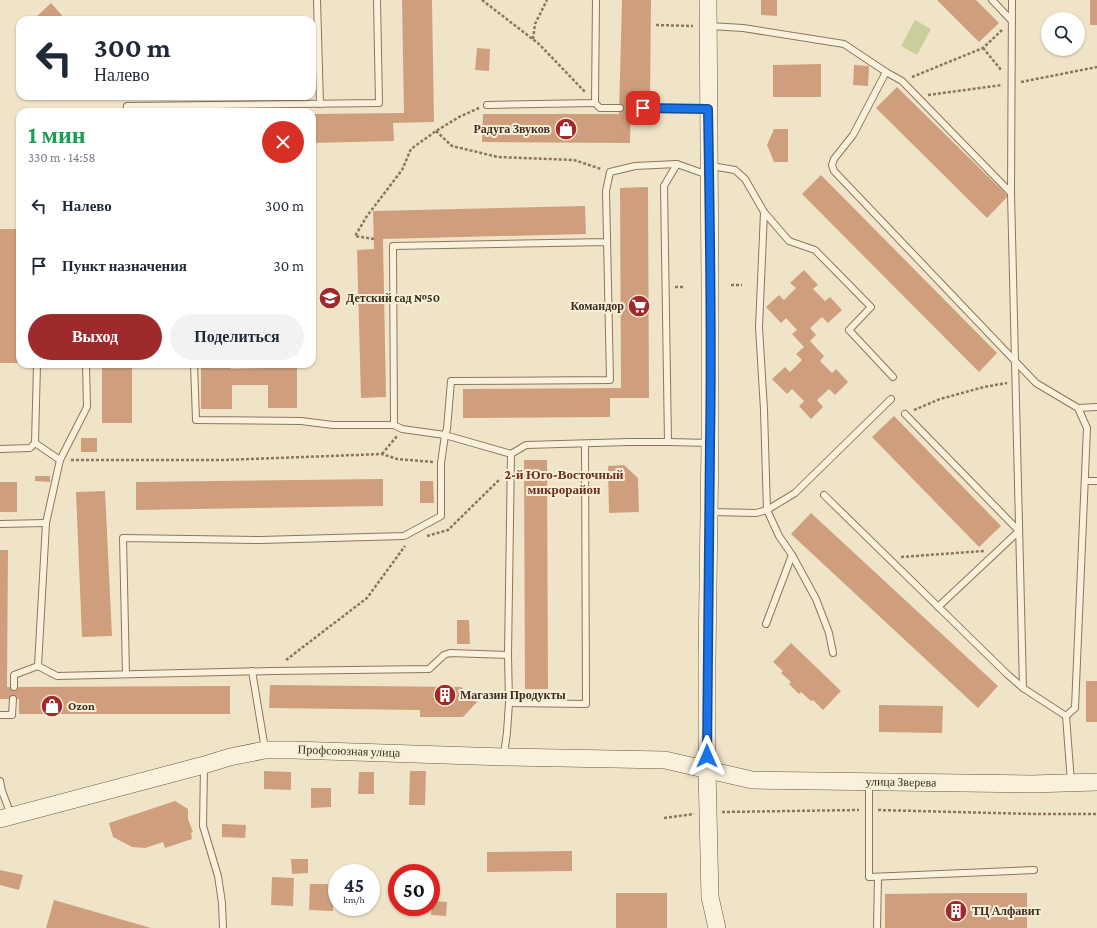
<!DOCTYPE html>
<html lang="ru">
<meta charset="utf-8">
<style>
body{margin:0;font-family:"Crimson Pro",serif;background:#f2f2f3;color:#1f2937;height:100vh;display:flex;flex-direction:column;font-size:15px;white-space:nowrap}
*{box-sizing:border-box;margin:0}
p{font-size:13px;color:#747a83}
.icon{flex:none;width:22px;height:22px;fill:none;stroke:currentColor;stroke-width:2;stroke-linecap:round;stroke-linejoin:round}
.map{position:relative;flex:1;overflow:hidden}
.sheet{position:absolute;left:16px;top:108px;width:300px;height:260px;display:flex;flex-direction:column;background:#fff;border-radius:12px;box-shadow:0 1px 3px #0004}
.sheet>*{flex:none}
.banner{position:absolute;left:16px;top:16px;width:300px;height:84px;border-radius:12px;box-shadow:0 1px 3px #0004;background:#fff;color:#1f2937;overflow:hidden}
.fabs{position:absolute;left:1041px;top:12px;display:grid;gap:8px}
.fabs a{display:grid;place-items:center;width:44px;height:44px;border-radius:50%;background:#fff;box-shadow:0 1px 3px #0004;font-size:20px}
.speed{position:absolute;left:328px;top:864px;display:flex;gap:8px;font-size:20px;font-weight:700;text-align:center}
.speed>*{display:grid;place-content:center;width:52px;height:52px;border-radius:50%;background:#fff;box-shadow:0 1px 3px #0004;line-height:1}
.speed small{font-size:10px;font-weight:400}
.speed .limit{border:6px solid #d22;background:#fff;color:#111}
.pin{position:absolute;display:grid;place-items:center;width:34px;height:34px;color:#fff;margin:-17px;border-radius:8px;box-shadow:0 2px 6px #0006}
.me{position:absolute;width:44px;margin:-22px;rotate:0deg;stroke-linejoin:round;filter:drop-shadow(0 0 3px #0008)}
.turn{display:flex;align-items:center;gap:14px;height:84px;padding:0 12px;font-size:18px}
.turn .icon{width:52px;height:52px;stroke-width:2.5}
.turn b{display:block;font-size:28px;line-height:34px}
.round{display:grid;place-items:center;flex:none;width:42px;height:42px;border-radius:21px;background:#f2f2f3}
.overview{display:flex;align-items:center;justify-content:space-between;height:68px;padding:0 12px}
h1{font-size:24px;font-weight:700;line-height:30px;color:#1e9e55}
.button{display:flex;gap:8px;margin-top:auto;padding:8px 12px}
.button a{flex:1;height:46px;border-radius:24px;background:#9e2a2b;color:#fff;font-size:16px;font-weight:700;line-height:46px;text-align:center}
.button a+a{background:#f2f2f3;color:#1f2937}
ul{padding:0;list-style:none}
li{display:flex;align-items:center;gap:12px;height:60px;padding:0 12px}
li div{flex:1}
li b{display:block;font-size:15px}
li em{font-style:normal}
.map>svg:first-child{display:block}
.green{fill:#c9cf9b}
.building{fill:#cf9f7d}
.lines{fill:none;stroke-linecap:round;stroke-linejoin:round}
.service-casing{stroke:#8d765c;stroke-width:8}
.secondary-casing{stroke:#6f573f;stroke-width:18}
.path{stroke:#8d765c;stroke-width:2.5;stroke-dasharray:3 2;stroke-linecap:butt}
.service{stroke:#faf1dc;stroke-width:6}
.secondary{stroke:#faf1dc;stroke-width:17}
.route-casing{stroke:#114b97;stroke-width:10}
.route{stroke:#1a73e8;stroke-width:7}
.labels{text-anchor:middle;stroke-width:4;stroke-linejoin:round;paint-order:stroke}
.poi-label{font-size:12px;font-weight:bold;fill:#3d2e20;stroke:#f7eed8;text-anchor:start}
.street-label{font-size:12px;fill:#3d2e20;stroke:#f7eed8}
.neighbourhood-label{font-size:13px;font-weight:bold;fill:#6b2e1e;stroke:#f7eed8}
</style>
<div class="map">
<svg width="1097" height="928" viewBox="0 0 1097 928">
<rect width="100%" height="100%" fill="#f0e4c8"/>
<path class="green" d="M 915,20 L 931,29 L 917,55 L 901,46 Z"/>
<g class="building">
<path d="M 402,0 L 432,0 L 434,122 L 393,123 L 394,141 L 312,143 L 312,114 L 404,113 Z"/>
<path d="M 622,0 L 651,0 L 650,102 L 631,102 L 630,143 L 482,142 L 483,114 L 619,114 Z"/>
<path d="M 761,0 L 777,0 L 777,16 L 761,15 Z"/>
<path d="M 937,0 L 976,0 L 999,23 L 979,42 Z"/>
<rect x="1090" y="0" width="7" height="25"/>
<path d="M 51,3 L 66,20 L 37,20 L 35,18 Z"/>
<path d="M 477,48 L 490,49 L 489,71 L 475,70 Z"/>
<path d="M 821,64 L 821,97 L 773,97 L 773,65 Z"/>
<path d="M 854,65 L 869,66 L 868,86 L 853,85 Z"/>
<path d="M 897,87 L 1008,196 L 987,218 L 876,108 Z"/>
<path d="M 774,129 L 788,129 L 788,162 L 774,162 L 767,145 Z"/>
<path d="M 821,175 L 997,353 L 979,372 L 802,194 Z"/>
<path d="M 648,187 L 649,398 L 610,398 L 610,417 L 463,418 L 463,389 L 621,388 L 620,188 Z"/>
<path d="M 585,206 L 586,234 L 383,239 L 386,397 L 361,398 L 357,250 L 374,249 L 373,211 Z"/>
<rect x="0" y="229" width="20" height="134"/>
<path d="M 804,270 L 818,285 L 813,289 L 825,301 L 830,297 L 842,310 L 828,323 L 822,317 L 810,328 L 816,335 L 810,341 L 824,356 L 820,361 L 832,373 L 836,369 L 848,382 L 835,395 L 829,389 L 817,400 L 823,407 L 811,419 L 799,406 L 804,401 L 792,389 L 787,394 L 772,379 L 785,367 L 790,372 L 802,360 L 796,354 L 804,347 L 792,334 L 797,330 L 786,318 L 781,323 L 766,307 L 779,295 L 784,300 L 796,288 L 790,283 Z"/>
<rect x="102" y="364" width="30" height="59"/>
<path d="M 201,364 L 231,364 L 231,369 L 269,368 L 269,364 L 297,364 L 297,408 L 268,408 L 268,385 L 232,385 L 232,409 L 201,409 Z"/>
<path d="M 894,416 L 1001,526 L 979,547 L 872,437 Z"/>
<rect x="81" y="438" width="16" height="14"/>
<path d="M 524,460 L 547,460 L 548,689 L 525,689 Z"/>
<path d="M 624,465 L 638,478 L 639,512 L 609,513 L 608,466 Z"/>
<path d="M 35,476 L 50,476 L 50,482 L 35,481 Z"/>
<path d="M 383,479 L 383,506 L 136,510 L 136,482 Z"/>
<path d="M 420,481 L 433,481 L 434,503 L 420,503 Z"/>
<rect x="0" y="482" width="17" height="30"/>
<path d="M 105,491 L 112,636 L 82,637 L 76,492 Z"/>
<path d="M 811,513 L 998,686 L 978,708 L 791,534 Z"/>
<path d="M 0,550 L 8,550 L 7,687 L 230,686 L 230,714 L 19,714 L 19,699 L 0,699 Z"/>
<path d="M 457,620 L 469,620 L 470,644 L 457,644 Z"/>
<path d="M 791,643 L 841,691 L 823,710 L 813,700 L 811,701 L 801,692 L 799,694 L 789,684 L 791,682 L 781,673 L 783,671 L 773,662 Z"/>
<rect x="1086" y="681" width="11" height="41"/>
<path d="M 270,685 L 461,687 L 477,702 L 463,717 L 420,717 L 420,710 L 269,708 Z"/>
<path d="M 879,705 L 943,706 L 942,733 L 879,732 Z"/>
<path d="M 264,771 L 291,772 L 291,790 L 264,789 Z"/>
<path d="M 410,771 L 426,771 L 425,805 L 409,805 Z"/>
<path d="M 359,772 L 374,772 L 374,794 L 358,794 Z"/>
<path d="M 311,788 L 331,788 L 331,807 L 311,808 Z"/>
<path d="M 175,801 L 188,809 L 188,819 L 193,832 L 191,833 L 192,839 L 165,848 L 163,842 L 145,848 L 132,847 L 113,837 L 109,823 Z"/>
<path d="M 222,824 L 246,825 L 245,838 L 222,837 Z"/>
<path d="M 572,851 L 572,871 L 487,872 L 487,852 Z"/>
<path d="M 291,859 L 308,859 L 308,873 L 292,874 Z"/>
<path d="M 0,870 L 23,875 L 19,890 L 0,885 Z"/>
<path d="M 272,877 L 294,878 L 293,906 L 271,905 Z"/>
<path d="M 310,884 L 334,884 L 333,911 L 309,910 Z"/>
<rect x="616" y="893" width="51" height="35"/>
<path d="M 965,893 L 1027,893 L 1027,928 L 885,928 L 885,894 Z"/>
<path d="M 54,900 L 151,928 L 46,928 Z"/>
<path d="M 432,901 L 447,902 L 446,916 L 431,915 Z"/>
<path d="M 338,907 L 366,907 L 366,912 L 337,910 Z"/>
</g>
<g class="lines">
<g class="service-casing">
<g id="service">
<path d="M 317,0 L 320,104"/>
<path d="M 992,0 L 1012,21"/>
<path d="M 1012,0 L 1011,193 L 1015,361 L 1036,383 L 1078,408 L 1087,428 L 1075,708 L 1066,716 L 1071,782"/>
<path d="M 710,26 L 743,28 L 844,44 L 886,72 L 902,81 L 1011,193"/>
<path d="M 886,72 L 853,135 L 834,159 L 832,165 L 834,171 L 1015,361 L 1023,688"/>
<path d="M 595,103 L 600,108 L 620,108"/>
<path d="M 487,105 L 595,103 L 596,0"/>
<path d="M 631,108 L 707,109"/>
<path d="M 126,112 L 127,106 L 379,103 L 377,0"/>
<path d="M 711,166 L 735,170 L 745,179 L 764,212 L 759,327 L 764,410 L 767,510 L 779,536 L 792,555 L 816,599 L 829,633 L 833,653"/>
<path d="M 764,212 L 789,241 L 815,250 L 871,307 L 849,330 L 893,377"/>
<path d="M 607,242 L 393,246 L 394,425 L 402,429 L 445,435 L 447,429 L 451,381 L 610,380 L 606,191 L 610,172 L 635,166 L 677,164 L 708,175"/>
<path d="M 37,364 L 35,443 L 60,460"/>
<path d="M 86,364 L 87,407 L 60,460 L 46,523 L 38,666 L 57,676 L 272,671 L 429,669 L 444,655 L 450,653 L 508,655"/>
<path d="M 194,364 L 196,420 L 301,421 L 333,425 L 394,425"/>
<path d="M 1078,408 L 1097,407"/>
<path d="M 905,414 L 1019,531 L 938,607"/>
<path d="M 668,442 L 664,186 L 677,164"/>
<path d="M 0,449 L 30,448 L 35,443"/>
<path d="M 1085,481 L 1097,481"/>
<path d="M 824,495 L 1007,674 L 1023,688 L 1066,716"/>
<path d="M 711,512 L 756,513 L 767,510 L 795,493 L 891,399"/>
<path d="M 0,524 L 46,523"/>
<path d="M 766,624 L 792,555"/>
<path d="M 252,671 L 265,749"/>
<path d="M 126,674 L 123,538 L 260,540 L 404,536 L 441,516 L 441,463 L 445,435 L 511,454"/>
<path d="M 14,687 L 14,675 L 38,666"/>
<path d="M 509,703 L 586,704 L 585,444"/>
<path d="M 0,715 L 12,715 L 13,699"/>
<path d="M 504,755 L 507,732 L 509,703 L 508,655 L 511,454 L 526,445 L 629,442 L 668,442 L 710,443"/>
<path d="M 204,767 L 203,826 L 218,876 L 222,903 L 223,928"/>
<path d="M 0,781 L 2,791 L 11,815"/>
<path d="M 869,783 L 869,877 L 1034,870"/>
<path d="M 877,928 L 878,877"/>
</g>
</g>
<g class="secondary-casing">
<g id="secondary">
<path d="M 708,0 L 710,286 L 710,443 L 707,658 L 707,770 L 710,897 L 717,928"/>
<path d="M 0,819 L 204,765 L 230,757 L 265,750 L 294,750 L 504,757 L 665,760 L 752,780 L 1032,784 L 1097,782"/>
</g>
</g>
<g class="path">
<path d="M 482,0 L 539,44 L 586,93"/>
<path d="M 656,25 L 693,26"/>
<path d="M 533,39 L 535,24 L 547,0"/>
<path d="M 983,48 L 1002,71"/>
<path d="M 912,77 L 983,48 L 1002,30"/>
<path d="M 1021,82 L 1097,67"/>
<path d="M 928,95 L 1002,85"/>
<path d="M 436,131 L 452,146 L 498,157 L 574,160 L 601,169"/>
<path d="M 374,239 L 355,236 L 367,216 L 402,170 L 411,149 L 436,131 L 459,117 L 479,108"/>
<path d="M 731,285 L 742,285"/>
<path d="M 675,287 L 684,287"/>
<path d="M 914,410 L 940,399 L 984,387 L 1007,383"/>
<path d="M 382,454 L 397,436"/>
<path d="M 71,460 L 224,460 L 382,454 L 397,459 L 433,462"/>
<path d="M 427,536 L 448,530 L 500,479"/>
<path d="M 901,557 L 984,551"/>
<path d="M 286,660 L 367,598 L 405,546"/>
<path d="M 878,810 L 1033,814 L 1097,814"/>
<path d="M 722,812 L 859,810"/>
<path d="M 664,818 L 694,814"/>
</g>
<use href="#service" class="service"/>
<use href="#secondary" class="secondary"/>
</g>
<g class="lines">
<g class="route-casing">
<path id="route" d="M 643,108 L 708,109 C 710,220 712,332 710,444 C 709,548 708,652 707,756"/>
</g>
<use href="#route" class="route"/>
</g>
<defs>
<g id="shop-disc" transform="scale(1.15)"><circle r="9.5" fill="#9e2a2b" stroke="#f7eed8"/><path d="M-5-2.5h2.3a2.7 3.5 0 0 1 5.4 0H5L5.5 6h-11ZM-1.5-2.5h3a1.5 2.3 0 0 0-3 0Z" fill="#fff"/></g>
<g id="school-disc" transform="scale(1.15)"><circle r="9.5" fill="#9e2a2b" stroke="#f7eed8"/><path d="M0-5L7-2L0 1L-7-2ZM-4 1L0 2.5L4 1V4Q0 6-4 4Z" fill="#fff"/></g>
<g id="supermarket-disc" transform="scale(1.15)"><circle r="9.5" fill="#9e2a2b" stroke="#f7eed8"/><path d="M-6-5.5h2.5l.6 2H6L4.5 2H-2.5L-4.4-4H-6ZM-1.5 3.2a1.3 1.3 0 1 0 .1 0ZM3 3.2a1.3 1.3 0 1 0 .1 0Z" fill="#fff"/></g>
<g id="building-disc" transform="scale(1.15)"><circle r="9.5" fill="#9e2a2b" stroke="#f7eed8"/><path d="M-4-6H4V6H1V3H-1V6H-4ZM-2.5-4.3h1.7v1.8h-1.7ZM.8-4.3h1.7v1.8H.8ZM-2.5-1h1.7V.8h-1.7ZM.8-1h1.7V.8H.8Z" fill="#fff"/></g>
</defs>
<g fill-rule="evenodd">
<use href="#shop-disc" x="566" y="129"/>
<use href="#school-disc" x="330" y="298"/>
<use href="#supermarket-disc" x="639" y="306"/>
<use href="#building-disc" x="445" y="695"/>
<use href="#shop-disc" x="52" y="706"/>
<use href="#building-disc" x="956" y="911"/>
</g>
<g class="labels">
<g class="poi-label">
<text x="550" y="133" text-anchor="end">Радуга Звуков</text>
<text x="346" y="302">Детский сад №50</text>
<text x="624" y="310" text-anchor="end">Командор</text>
<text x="460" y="699">Магазин Продукты</text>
<text x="68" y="710">Ozon</text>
<text x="972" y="915">ТЦ Алфавит</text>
</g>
<g class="street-label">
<text transform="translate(349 751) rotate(2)" y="4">Профсоюзная улица</text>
<text transform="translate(901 782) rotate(1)" y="4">улица Зверева</text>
</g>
<g class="neighbourhood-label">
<text x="564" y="479">2-й Юго-Восточный<tspan x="564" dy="15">микрорайон</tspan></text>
</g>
</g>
</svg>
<div class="fabs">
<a><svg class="icon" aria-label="search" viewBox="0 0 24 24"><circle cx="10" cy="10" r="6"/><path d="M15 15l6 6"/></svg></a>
</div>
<div class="speed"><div>45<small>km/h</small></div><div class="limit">50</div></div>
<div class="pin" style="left:643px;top:108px;background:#d93025"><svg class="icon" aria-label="arrive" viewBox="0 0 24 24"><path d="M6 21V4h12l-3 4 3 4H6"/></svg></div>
<svg class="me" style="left:707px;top:756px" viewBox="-20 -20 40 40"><path d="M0-17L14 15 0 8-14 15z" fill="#1a73e8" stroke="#fff" stroke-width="4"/></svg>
<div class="banner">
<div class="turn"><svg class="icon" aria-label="left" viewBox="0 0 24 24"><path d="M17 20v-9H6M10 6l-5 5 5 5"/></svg><div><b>300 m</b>Налево</div></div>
</div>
<section class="sheet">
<div class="overview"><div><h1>1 мин</h1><p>330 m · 14:58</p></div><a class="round" style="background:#d93025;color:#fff"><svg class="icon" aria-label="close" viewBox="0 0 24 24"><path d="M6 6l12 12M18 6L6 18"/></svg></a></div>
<ul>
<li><svg class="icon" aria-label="left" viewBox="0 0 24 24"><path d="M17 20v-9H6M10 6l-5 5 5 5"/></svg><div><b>Налево</b></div><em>300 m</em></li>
<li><svg class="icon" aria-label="arrive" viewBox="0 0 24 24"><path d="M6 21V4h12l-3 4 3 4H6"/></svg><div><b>Пункт назначения</b></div><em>30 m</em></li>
</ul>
<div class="button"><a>Выход</a><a>Поделиться</a></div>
</section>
</div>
